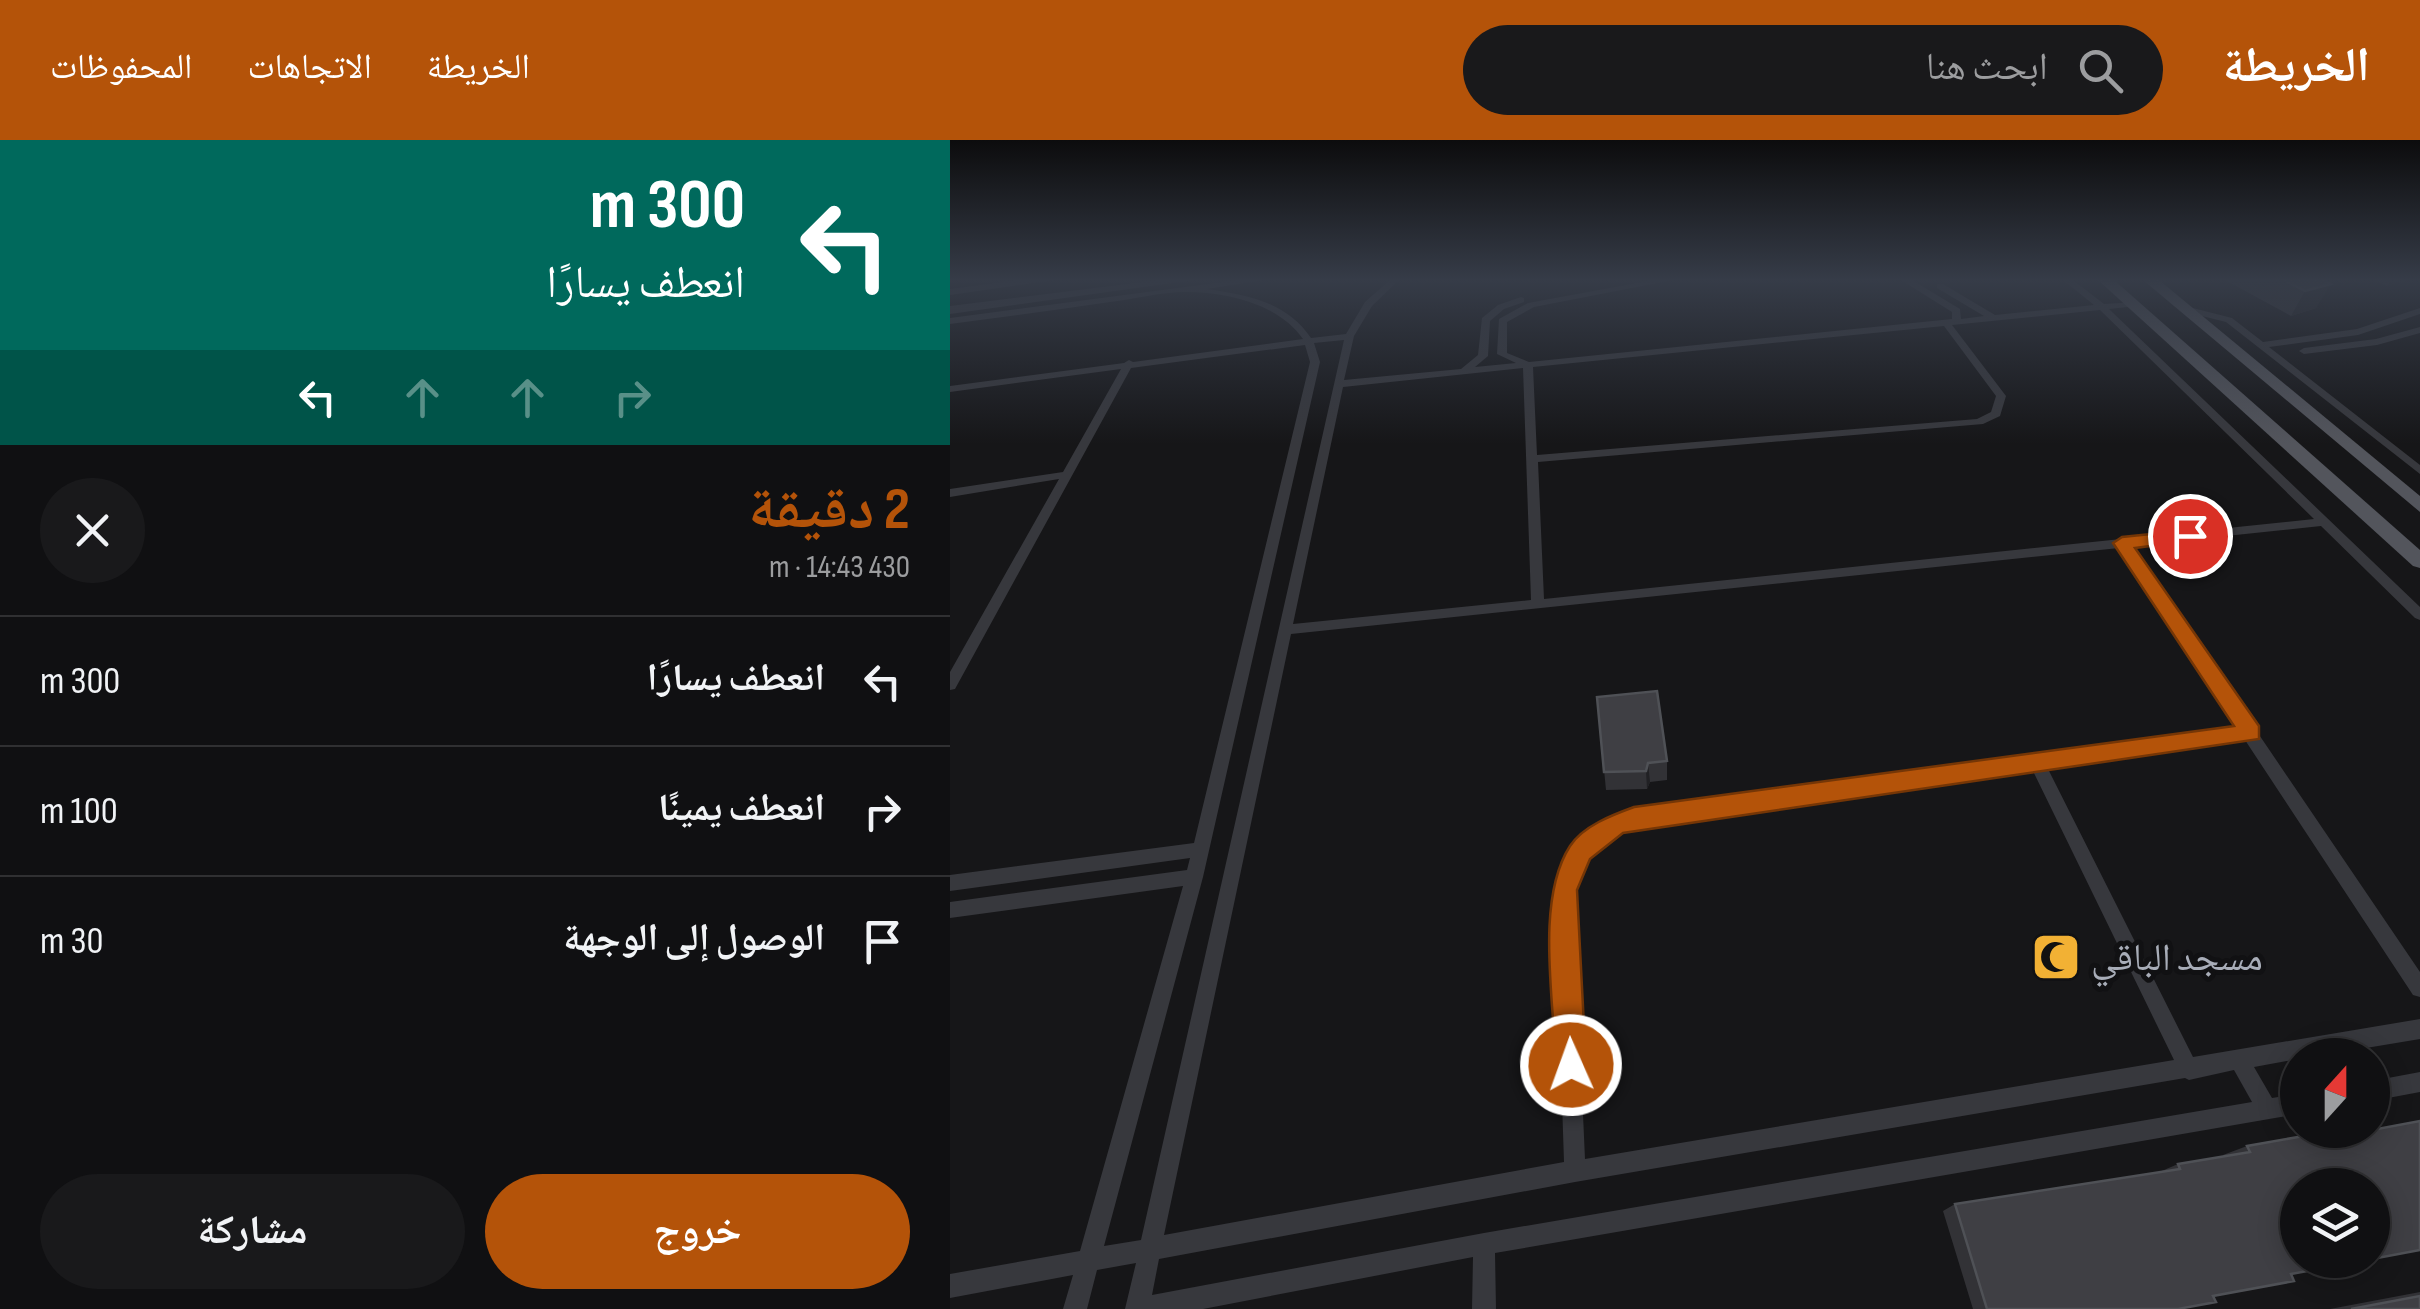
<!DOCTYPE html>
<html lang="ar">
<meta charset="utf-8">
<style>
body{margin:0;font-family:"Sofia Sans Condensed","Noto Naskh Arabic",sans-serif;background:#19191b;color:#f1f3f6;direction:rtl;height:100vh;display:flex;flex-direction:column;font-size:38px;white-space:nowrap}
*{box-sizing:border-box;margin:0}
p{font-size:32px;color:#9c9d9f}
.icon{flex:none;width:55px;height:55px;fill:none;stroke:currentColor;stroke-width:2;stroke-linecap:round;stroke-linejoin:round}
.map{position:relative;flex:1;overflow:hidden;direction:ltr}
.details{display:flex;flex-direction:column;background:#101012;width:950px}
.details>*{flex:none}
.hud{background:#00695c;color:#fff;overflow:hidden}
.needle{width:65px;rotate:21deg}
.tools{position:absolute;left:1330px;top:898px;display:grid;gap:20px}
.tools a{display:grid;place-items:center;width:110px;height:110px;border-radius:50%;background:#101012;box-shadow:0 5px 25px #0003,0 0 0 2px #303032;font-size:50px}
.pin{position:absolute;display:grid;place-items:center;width:85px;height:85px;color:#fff;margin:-42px;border:5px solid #fff;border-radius:50%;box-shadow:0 2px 10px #0007}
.me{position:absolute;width:110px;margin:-55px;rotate:358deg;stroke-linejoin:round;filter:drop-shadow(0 0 8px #0008)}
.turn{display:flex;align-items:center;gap:35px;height:210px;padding:0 40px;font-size:45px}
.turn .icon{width:130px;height:130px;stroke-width:2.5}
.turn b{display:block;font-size:70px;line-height:85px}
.lanes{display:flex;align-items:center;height:95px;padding:0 40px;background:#0003;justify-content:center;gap:50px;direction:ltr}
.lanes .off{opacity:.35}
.round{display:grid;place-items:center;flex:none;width:105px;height:105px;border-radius:52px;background:#19191b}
.overview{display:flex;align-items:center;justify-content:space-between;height:170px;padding:0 40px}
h1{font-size:60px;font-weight:700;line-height:75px;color:#b45309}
.action{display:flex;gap:20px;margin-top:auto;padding:20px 40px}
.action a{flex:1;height:115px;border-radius:60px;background:#b45309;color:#fff;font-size:40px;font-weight:700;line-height:115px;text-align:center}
.action a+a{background:#19191b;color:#f1f3f6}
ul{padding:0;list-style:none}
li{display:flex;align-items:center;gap:30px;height:130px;padding:0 40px;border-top:2px solid #303032}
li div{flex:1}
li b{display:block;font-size:38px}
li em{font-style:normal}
header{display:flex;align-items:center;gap:60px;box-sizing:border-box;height:140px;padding:0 50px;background:#b45309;color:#fff}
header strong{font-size:48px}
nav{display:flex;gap:55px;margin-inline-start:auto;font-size:35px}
.search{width:700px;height:90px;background:#19191b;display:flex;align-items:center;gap:25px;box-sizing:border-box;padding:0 35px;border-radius:55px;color:#9c9d9f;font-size:38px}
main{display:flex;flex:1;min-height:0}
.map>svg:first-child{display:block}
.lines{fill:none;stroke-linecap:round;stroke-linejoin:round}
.minor{fill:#37383d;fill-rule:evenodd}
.tertiary{fill:#37383d;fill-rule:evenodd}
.primary{fill:#53555c;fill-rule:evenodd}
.wall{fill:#323236}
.shaded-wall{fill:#212124}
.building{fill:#3f3f44;stroke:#4f5156;stroke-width:2.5}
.route{fill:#b45309;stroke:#753606;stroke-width:2.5}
.labels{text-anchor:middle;stroke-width:10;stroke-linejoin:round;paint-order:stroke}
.near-poi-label{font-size:38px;fill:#a8adb8;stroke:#111113;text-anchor:start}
</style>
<header>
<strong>الخريطة</strong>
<div class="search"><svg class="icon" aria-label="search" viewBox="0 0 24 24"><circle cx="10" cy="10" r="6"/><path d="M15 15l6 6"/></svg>ابحث هنا</div>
<nav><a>الخريطة</a><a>الاتجاهات</a><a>المحفوظات</a></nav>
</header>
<main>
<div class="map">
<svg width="1470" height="1169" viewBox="0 0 1470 1169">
<rect width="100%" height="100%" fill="#161618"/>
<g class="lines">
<g class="minor">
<path d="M 288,140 L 313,140 L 257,149 C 298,155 337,162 361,198 L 396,194 L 415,162 L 440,140 L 449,140 L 422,166 L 404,196 L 394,240 L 511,229 L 528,215 L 532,178 L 548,165 L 571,157 L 574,158 L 574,162 L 554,169 L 540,181 L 538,216 L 525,227 L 566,223 L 547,214 L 549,179 L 578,163 L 703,140 L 723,140 L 584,167 L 557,182 L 557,213 L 579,222 L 1002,179 L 1002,172 L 951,140 L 962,140 L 1010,169 L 1011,179 L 1034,176 L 987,148 L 987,144 L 993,144 L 1045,175 L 1144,165 L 1113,140 L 1123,140 L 1154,164 L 1187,162 L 1187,166 L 1159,169 L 1470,467 L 1470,480 L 1465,478 L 1371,386 L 1181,406 L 1470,832 L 1470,857 L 1463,855 L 1295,600 L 1097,627 L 1243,917 L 1470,879 L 1470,899 L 1374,915 L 1348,915 L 1348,919 L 1304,927 L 1322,958 L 1348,954 L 1348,974 L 545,1113 L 546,1169 L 522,1169 L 523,1117 L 253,1169 L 175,1169 L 186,1123 L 147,1130 L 137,1169 L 113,1169 L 123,1135 L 0,1158 L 0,1134 L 130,1111 L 233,746 L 0,778 L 0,762 L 237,730 L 240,718 L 0,751 L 0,735 L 244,703 L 360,222 L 355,205 L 181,228 L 5,549 L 0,550 L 0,532 L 109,339 L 0,357 L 0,349 L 113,332 L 171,229 L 0,252 L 0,246 L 174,223 L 179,220 L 183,222 L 353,199 C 329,164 277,152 236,152 C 211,152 185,159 160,162 C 107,170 53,177 0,184 L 0,178 ZM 1150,170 L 1364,379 L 594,459 L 588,322 L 1033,284 L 1050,276 L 1056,256 L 1002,185 ZM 994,186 L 1046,256 L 1041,272 L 1027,279 L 587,315 L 583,227 ZM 394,200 L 191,1100 L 154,1106 L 253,737 L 370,222 L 364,203 ZM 573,228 L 581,460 L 343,484 L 393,247 ZM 1169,408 L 1288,589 L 684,671 L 653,684 L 633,699 L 618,719 L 605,750 L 614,1022 L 214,1095 L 341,494 ZM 1082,629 L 1224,920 L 635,1019 L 623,750 C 633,718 653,698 685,685 ZM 1284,930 L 1302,962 L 534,1093 L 202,1155 L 209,1119 L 625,1042 L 1235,938 L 1239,940 Z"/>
<path d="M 1235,166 L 1282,178 L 1313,202 L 1407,189 L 1470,168 L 1470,174 L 1408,195 L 1319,207 L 1470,325 L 1470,334 L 1276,182 L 1232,171 L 1232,167 Z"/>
<path d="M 1470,187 L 1470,193 L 1427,205 L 1354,214 L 1349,211 L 1354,208 L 1426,199 Z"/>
<path d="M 1470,932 L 1470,952 L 1422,961 L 1422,941 Z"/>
</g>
<g class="tertiary">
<path d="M 68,140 L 104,140 L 0,155 L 0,149 Z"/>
<path d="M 209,140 L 244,140 L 0,174 L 0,166 Z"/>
</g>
<g class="primary">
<path d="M 1148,140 L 1164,140 L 1470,410 L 1470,428 L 1463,426 Z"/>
<path d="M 1193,140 L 1209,140 L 1470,356 L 1470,372 Z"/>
</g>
</g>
<g class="wall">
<path d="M 1275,140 L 1374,140 L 1366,168 L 1341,176 Z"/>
<path d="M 1423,140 L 1456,140 L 1437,146 Z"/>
<path d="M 647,557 L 717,621 L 717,640 L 700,642 L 697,649 L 656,650 Z"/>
<path d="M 1390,990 L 1341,1134 L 1263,1156 L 1228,1169 L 1023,1169 L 993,1071 L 1005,1064 L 1207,1033 L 1228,1024 L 1274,1016 L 1273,1015 L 1297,1006 Z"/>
<path d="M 1470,1152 L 1470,1169 L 1380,1169 Z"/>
</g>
<g class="shaded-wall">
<path d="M 1441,140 L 1456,140 L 1437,146 Z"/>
<path d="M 1381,144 L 1366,168 L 1341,176 L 1355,151 Z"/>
<path d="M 698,623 L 700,642 L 697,649 L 696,631 Z"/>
</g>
<g class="building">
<path d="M 1334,140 L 1374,140 L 1381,144 L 1355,151 Z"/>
<path d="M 707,551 L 717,621 L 698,623 L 696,631 L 654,632 L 647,557 Z"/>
<path d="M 1470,981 L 1470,1110 L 1422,1119 L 1422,1045 L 1348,1045 L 1348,1120 L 1417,1120 L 1341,1134 L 1344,1141 L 1263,1156 L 1266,1162 L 1228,1169 L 1037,1169 L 1005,1064 L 1230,1029 L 1228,1024 L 1300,1012 L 1297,1006 L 1348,997 L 1390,990 L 1422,990 Z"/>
<path d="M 1470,1156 L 1470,1169 L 1401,1169 Z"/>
</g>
<linearGradient id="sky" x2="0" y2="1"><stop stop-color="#0c0c0d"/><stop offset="0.46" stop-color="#363c48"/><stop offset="1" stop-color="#363c48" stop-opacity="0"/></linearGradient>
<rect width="1470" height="304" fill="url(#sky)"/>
<path class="route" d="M 1240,390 L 1250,396 L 1247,400 L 1185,408 L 1309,586 L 1309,599 L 673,693 L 640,719 L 627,750 L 636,925 L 631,936 L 621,940 L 610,936 L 606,925 C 604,862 585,760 620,706 C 633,686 662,675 684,667 L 1284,586 L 1163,403 L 1172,397 Z"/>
<defs>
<g id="mosque-square" transform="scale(2.5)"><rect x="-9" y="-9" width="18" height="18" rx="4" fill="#f2b134" stroke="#111113"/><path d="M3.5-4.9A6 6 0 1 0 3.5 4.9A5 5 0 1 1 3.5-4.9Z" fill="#111"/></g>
</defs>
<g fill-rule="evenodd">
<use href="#mosque-square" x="1106" y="817"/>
</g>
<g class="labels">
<g class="near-poi-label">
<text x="1141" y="830">مسجد الباقي</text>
</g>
</g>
</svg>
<div class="tools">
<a><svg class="needle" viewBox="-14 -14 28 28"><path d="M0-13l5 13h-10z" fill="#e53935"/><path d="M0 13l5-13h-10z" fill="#9c9d9f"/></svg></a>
<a><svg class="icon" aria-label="layers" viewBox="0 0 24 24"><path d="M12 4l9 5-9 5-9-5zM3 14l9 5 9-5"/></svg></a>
</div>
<div class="pin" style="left:1240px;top:396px;background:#d93025"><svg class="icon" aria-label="arrive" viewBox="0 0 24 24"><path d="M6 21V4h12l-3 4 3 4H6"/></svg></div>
<svg class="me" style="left:621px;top:925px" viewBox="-20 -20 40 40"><circle r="17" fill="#b45309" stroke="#fff" stroke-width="3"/><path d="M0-11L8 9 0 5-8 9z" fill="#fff"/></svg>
</div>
<section class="details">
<div class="hud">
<div class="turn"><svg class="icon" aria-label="left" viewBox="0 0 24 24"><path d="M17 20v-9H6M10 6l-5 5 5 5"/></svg><div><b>300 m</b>انعطف يسارًا</div></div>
<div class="lanes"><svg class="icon" aria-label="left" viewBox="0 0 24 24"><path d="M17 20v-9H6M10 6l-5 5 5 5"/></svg><svg class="icon off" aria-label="ahead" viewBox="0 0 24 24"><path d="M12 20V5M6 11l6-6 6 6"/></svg><svg class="icon off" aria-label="ahead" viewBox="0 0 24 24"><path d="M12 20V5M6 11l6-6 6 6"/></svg><svg class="icon off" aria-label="right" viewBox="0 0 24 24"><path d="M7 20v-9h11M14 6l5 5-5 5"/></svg></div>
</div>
<div class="overview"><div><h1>2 دقيقة</h1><p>430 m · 14:43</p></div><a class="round"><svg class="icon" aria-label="close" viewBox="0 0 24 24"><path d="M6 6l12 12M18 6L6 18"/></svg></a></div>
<ul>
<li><svg class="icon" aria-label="left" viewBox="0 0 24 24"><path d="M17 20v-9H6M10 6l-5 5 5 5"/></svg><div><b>انعطف يسارًا</b></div><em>300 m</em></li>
<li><svg class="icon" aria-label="right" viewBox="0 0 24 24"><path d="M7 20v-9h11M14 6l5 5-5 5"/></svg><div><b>انعطف يمينًا</b></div><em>100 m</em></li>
<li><svg class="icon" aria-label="arrive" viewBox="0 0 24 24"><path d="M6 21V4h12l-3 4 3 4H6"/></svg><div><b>الوصول إلى الوجهة</b></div><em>30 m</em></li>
</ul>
<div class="action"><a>خروج</a><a>مشاركة</a></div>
</section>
</main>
